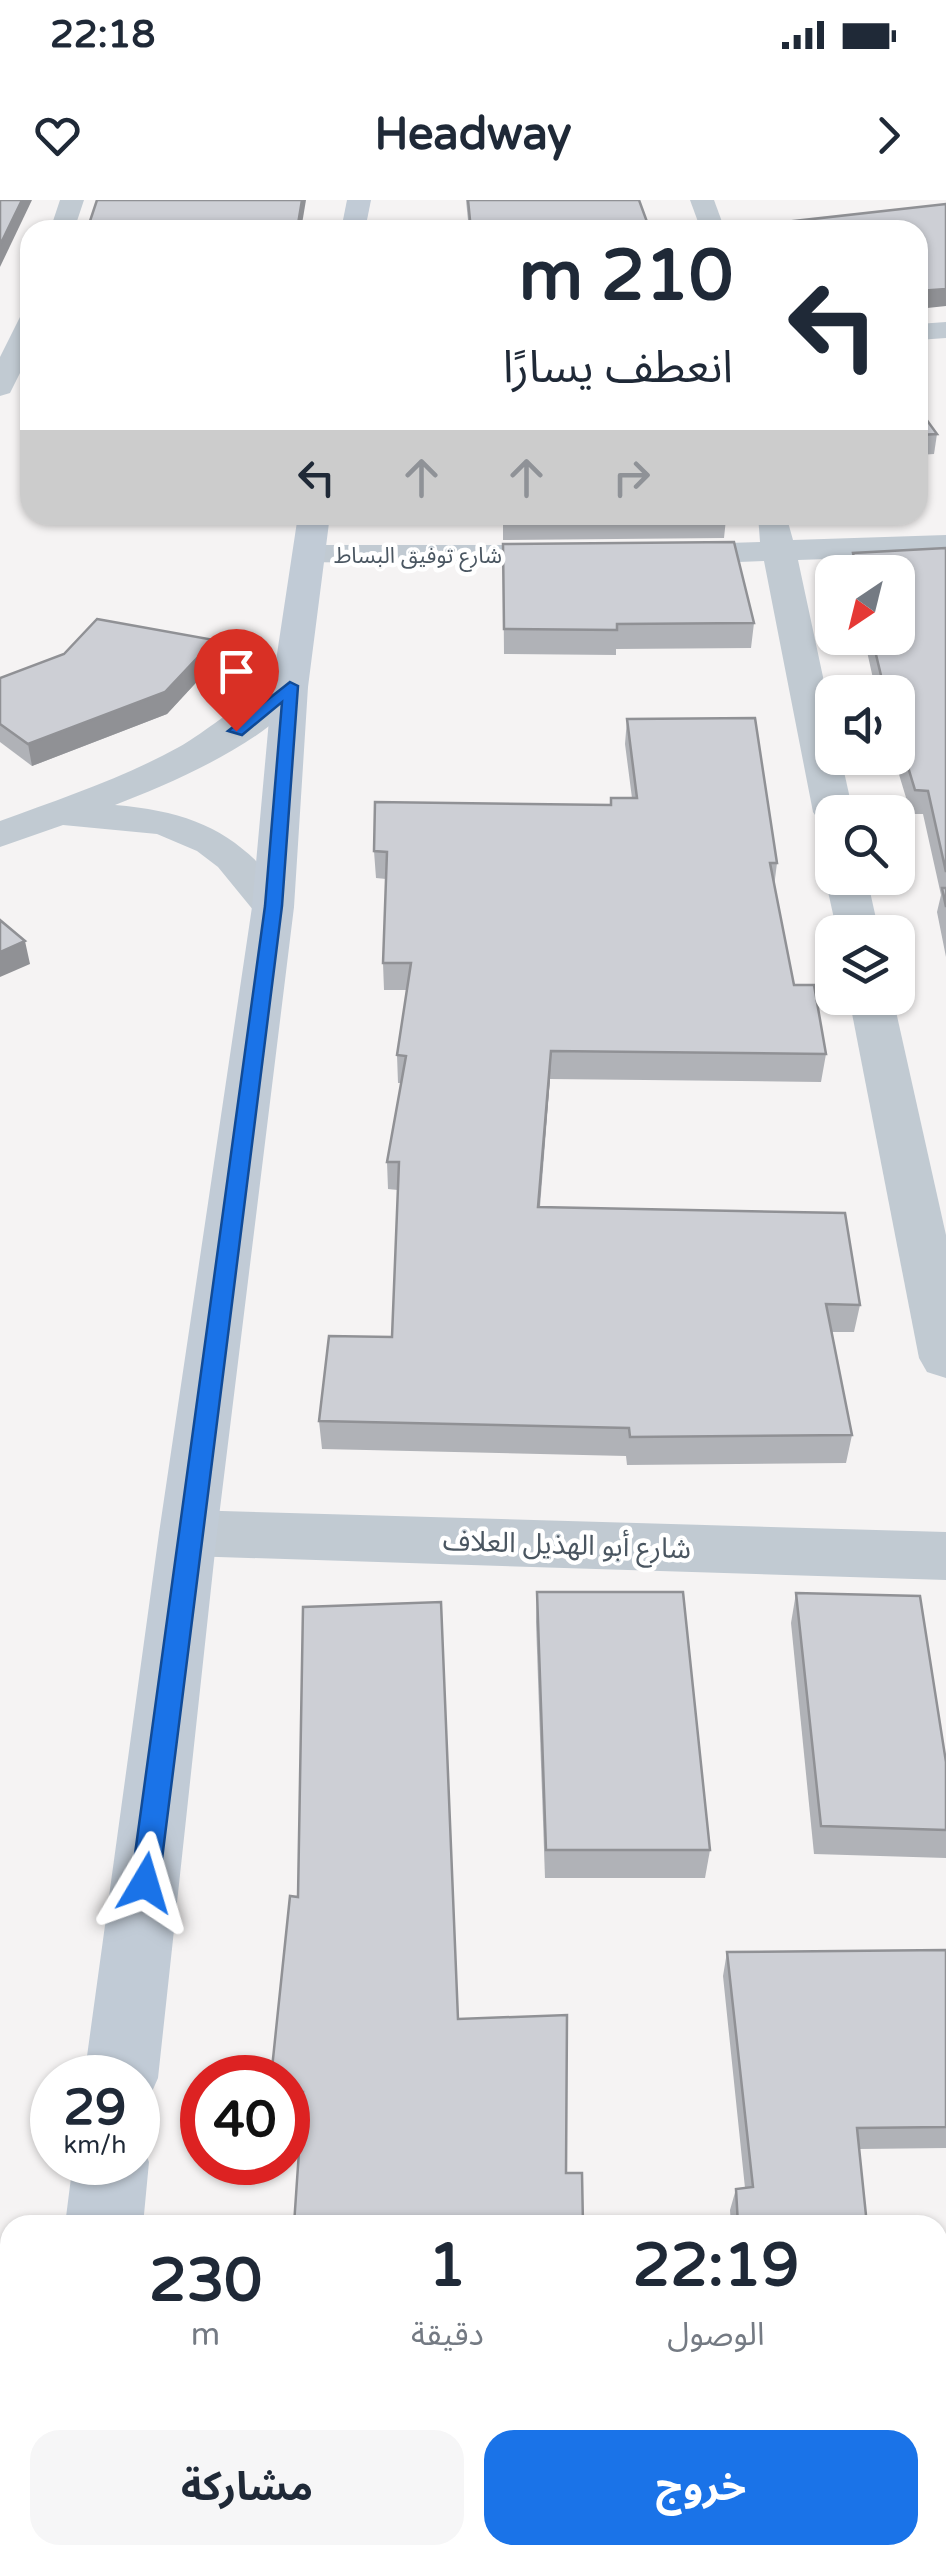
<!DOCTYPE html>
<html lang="ar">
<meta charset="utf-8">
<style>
body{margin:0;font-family:"Varela Round","Noto Sans Arabic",sans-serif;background:#f6f6f7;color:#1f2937;direction:rtl;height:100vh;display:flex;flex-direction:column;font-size:38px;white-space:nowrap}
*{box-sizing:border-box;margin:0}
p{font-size:32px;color:#747a83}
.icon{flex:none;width:55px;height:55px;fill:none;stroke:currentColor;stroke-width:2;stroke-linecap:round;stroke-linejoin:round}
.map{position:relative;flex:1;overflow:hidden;direction:ltr}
.drawer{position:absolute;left:0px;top:2015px;width:948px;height:350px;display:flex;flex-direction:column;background:#fff;border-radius:30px 30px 0 0;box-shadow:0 2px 8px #0004;direction:rtl}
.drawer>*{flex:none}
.top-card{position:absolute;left:20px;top:20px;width:908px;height:305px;border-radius:30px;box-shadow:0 2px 8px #0004;direction:rtl;background:#fff;color:#1f2937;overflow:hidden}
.needle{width:65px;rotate:215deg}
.controls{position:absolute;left:815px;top:355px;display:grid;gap:20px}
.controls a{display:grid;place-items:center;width:100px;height:100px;border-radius:20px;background:#fff;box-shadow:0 2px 8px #0004;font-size:50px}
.speed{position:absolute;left:30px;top:1855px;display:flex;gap:20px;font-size:50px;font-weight:700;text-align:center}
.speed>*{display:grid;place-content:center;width:130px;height:130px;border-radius:50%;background:#fff;box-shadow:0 2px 8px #0004;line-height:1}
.speed small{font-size:25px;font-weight:400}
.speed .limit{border:15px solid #d22;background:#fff;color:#111}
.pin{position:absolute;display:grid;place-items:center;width:85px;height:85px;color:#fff;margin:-102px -42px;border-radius:50% 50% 50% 0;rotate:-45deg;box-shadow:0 0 10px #0007}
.pin .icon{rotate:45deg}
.me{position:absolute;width:110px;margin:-55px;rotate:7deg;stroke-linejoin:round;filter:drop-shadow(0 0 8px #0008)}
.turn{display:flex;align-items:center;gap:35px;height:210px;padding:0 30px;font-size:45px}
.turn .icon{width:130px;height:130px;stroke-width:2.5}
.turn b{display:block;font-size:70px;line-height:85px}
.lanes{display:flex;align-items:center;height:95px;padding:0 30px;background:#0003;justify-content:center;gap:50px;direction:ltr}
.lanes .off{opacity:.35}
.eta{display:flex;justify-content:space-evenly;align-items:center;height:170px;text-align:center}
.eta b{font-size:60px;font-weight:700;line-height:70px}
.cta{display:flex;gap:20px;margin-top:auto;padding:20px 30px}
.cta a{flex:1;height:115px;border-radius:30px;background:#1a73e8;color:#fff;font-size:40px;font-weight:700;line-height:115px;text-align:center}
.cta a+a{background:#f6f6f7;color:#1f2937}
.status{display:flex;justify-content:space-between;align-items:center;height:70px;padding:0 50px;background:#fff;direction:ltr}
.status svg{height:28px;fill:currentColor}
header{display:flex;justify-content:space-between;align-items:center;height:130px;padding:0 30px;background:#fff;font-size:45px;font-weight:700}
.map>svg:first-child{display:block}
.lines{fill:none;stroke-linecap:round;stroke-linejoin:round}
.street{fill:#c1cad2;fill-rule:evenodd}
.secondary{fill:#c1cbd6;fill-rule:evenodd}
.wall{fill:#b0b2b7}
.shaded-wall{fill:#909195}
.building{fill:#cdcfd5;stroke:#909195;stroke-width:2.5}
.route{fill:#1a73e8;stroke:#114b97;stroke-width:2.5}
.labels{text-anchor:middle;stroke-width:9;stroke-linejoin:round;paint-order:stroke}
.far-street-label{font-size:22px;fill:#4a5661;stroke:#fff}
.street-label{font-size:28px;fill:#4a5661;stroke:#fff}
</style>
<div class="status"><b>22:18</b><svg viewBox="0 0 49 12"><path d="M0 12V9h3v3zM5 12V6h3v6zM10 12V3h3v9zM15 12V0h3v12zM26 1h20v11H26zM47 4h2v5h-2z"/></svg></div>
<header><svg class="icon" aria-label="forward" viewBox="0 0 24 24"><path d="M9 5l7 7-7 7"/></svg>Headway<svg class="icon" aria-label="heart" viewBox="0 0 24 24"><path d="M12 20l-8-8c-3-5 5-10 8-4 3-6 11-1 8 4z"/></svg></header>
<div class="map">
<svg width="946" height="2365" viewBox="0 0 946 2365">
<rect width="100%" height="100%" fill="#f5f3f3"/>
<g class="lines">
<g class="street">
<path d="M 60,0 L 84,0 L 74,30 L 50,30 Z"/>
<path d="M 690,0 L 714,0 L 725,30 L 701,30 Z"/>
<path d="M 30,115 L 30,153 L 10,193 L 0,196 L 0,157 L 20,117 Z"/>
<path d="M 946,122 L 946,138 L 918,140 L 918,124 Z"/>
<path d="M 758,315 L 786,315 L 793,340 L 946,335 L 946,355 L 798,360 L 832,519 L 832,558 L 841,558 L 853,612 L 832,612 L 832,624 L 819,621 L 813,612 L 764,361 L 663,365 L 651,362 L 646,355 L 651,348 L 663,345 L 760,342 Z"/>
<path d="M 310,345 L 577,345 L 589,348 L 594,355 L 589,362 L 577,365 L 298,362 L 293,355 L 298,348 Z"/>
<path d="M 290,476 L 303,479 L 308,487 C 271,541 174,582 115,605 C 200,612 246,637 294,707 L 288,716 L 273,720 L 258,716 L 218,667 L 197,651 L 157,634 L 63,625 L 0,647 L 0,621 C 60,599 123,578 179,547 C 208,531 266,482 290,476 Z"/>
<path d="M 831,669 L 832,678 L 867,678 L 879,732 L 837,732 L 825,678 Z"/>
<path d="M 849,798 L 893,798 L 946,1035 L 946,1178 L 927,1172 L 919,1158 Z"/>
<path d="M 188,1310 L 946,1332 L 946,1380 L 188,1356 L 167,1349 L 159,1333 L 167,1317 Z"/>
</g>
<g class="secondary">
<path d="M 347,0 L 371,0 L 365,30 L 341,30 Z"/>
<path d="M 298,315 L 330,315 L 308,487 L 294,707 L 217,1333 L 158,1878 L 147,1903 L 138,1907 L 138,1878 L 84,1878 L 159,1333 L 252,707 L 272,487 Z"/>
<path d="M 138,1935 L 149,1962 L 143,2025 L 65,2025 L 73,1962 L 138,1962 Z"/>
<path d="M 20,2355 L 106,2355 L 105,2365 L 19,2365 Z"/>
</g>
</g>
<g class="wall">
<path d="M 466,0 L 639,0 L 650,30 L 469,30 Z"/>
<path d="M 918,208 L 937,234 L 934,254 L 918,255 Z"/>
<path d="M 394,315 L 725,315 L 726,319 L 724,338 L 503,340 L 503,323 L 394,321 Z"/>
<path d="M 503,344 L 754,423 L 751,448 L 616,449 L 616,455 L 504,454 Z"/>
<path d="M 946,348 L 946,757 L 937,712 L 941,695 L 923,614 L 911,614 L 894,558 L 898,558 L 898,492 L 876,492 L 864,438 L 898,438 Z"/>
<path d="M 853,353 L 857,372 L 850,372 Z"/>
<path d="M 214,440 L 216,461 L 167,514 L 32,566 L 0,542 L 0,478 Z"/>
<path d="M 627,519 L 777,663 L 774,687 L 794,785 L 826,854 L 821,882 L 550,879 L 540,1007 L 860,1105 L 854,1132 L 831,1132 L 852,1235 L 846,1263 L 627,1265 L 626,1256 L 322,1249 L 319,1221 L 392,1137 L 398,990 L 388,989 L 387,962 L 401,883 L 398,883 L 397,855 L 407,790 L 384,790 L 383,763 L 386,679 L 376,678 L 374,651 L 611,605 L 632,598 L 625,544 Z"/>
<path d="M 537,1392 L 710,1650 L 705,1678 L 545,1678 L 536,1422 Z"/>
<path d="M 796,1393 L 946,1562 L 946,1658 L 814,1654 L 791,1423 Z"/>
<path d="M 946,1750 L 946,1948 L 859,1949 L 867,2025 L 731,2025 L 730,2010 L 736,1989 L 745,1988 L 723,1776 L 727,1752 Z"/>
<path d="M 458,1819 L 566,1973 L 583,2025 L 302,1917 L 288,1916 L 288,1878 Z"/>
<path d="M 862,2355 L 938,2355 L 946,2365 L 863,2365 Z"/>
</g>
<g class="shaded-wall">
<path d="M 22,0 L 32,0 L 0,67 L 0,45 Z"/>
<path d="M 302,0 L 306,0 L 301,30 L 297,30 Z"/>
<path d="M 946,89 L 946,106 L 918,109 L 918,91 Z"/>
<path d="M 214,440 L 216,461 L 167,514 L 32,566 L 28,544 Z"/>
<path d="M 25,741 L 30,764 L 0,777 L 0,752 Z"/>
<path d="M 551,851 L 550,879 L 537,1035 L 538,1007 Z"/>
</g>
<g class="building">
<path d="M 0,0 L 22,0 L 0,45 Z"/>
<path d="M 97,0 L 302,0 L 297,30 L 87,30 Z"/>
<path d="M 468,0 L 639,0 L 650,30 L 471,30 Z"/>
<path d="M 946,4 L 946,89 L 918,91 L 918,30 L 723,29 Z"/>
<path d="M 918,208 L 937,234 L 918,235 Z"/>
<path d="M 503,315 L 725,315 L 726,319 L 503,320 Z"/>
<path d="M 734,342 L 754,423 L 617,424 L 617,430 L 504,429 L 503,344 Z"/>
<path d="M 946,348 L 946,672 L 928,591 L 915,590 L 898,534 L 898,492 L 885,492 L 872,438 L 898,438 L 898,372 L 857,372 L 853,353 Z"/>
<path d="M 97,419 L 214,440 L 165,492 L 28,544 L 0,524 L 0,478 L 64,454 Z"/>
<path d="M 755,518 L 777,663 L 770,663 L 794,785 L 814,785 L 826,854 L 551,851 L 538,1007 L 845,1013 L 860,1105 L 826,1104 L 852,1235 L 630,1237 L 629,1228 L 319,1221 L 329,1136 L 392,1137 L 399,962 L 387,962 L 406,856 L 397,855 L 411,763 L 383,763 L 387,652 L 374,651 L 375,602 L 611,605 L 611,598 L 637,598 L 627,519 Z"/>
<path d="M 942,688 L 946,688 L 946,707 Z"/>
<path d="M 0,720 L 25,741 L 0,752 Z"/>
<path d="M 537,1392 L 683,1392 L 710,1650 L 546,1650 Z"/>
<path d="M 796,1393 L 920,1396 L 946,1562 L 946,1630 L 821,1626 Z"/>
<path d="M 441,1402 L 458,1819 L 567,1815 L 566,1973 L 582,1973 L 583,2025 L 294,2025 L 303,1892 L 288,1891 L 288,1878 L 271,1878 L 290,1696 L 298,1697 L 303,1407 Z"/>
<path d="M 946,1750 L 946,1927 L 857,1928 L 867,2025 L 738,2025 L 736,1989 L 753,1987 L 727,1752 Z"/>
<path d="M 938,2274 L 946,2274 L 946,2365 L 875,2365 L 874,2355 L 938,2355 Z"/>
<rect x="278" y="2355" width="329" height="10"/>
</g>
<path class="route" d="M 290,482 L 298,486 L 282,706 L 159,1683 L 155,1692 L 145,1696 L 135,1692 L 131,1683 L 265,706 L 282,502 L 242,535 L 228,531 Z"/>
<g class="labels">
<g class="far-street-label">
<text x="418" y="363">شارع توفيق البساط</text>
</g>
<g class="street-label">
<text transform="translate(567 1344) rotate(2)" y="10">شارع أبو الهذيل العلاف</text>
</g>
</g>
</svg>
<div class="controls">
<a><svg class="needle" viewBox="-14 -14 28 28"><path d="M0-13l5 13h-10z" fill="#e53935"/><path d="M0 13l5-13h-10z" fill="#747a83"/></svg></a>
<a><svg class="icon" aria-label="sound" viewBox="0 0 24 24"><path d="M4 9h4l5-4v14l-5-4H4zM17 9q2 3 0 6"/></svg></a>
<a><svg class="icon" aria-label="search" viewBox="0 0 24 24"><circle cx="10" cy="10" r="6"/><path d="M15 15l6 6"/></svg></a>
<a><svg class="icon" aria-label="layers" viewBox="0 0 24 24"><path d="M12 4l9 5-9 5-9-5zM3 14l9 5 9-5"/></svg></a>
</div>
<div class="speed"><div>29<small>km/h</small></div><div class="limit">40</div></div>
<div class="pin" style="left:236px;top:531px;background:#d93025"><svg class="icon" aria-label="arrive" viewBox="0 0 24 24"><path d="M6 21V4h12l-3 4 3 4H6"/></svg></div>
<svg class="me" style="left:145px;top:1683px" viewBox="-20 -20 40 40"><path d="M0-17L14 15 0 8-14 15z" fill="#1a73e8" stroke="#fff" stroke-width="4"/></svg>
<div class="top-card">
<div class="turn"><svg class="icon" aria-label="left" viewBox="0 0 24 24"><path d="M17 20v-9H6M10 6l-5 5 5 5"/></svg><div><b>210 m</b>انعطف يسارًا</div></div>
<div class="lanes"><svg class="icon" aria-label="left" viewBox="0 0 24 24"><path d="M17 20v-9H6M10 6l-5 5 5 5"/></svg><svg class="icon off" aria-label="ahead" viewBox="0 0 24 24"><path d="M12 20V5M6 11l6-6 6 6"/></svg><svg class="icon off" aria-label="ahead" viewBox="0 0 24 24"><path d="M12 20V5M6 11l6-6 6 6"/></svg><svg class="icon off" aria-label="right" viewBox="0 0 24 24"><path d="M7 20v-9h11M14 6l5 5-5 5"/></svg></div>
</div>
<section class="drawer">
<div class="eta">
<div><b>22:19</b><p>الوصول</p></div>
<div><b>1</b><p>دقيقة</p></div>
<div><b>230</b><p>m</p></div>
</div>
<div class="cta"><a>خروج</a><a>مشاركة</a></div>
</section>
</div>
